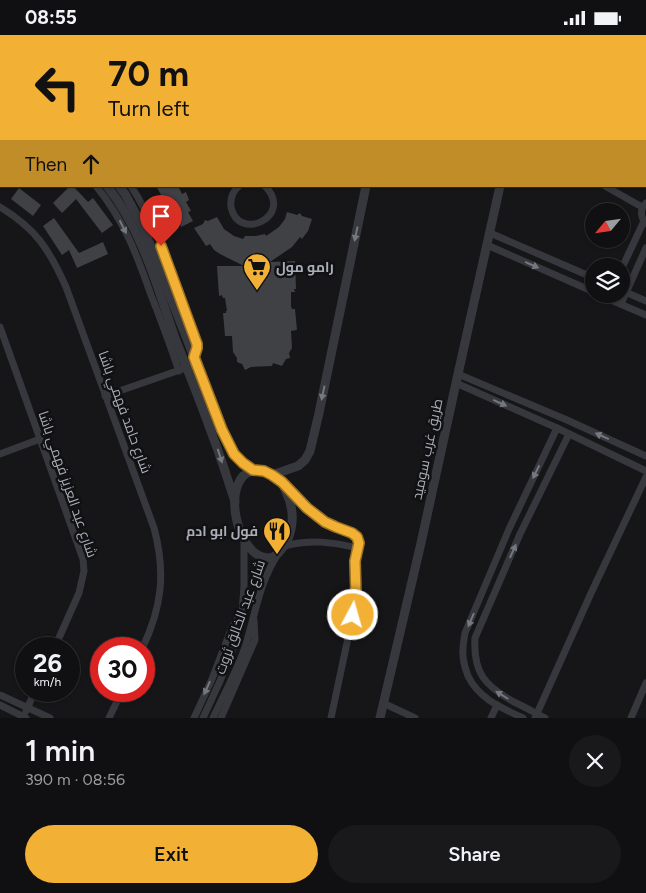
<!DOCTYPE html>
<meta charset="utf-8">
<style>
body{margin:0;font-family:Figtree,Cairo,sans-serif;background:#19191b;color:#f1f3f6;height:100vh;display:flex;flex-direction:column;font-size:19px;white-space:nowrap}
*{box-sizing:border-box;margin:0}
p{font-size:16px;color:#9c9d9f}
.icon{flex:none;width:28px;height:28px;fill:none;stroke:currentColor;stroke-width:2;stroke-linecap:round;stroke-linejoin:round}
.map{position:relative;height:683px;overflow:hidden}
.side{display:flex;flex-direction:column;background:#101012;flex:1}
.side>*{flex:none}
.hud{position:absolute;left:0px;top:0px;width:646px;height:152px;box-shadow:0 1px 4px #0004,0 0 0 1px #303032;background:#f2b134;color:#111;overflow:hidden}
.needle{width:32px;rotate:241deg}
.buttons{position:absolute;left:585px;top:168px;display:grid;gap:10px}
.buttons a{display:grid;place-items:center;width:45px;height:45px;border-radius:50%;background:#101012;box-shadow:0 1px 4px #0004,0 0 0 1px #303032;font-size:25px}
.speed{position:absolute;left:15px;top:602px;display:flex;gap:10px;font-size:25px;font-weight:700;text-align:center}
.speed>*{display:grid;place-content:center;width:65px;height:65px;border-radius:50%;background:#101012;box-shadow:0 1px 4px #0004,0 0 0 1px #303032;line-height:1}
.speed small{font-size:12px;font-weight:400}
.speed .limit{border:8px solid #d22;background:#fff;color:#111}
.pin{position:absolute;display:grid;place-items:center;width:42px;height:42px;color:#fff;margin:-51px -21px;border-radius:50% 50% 50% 0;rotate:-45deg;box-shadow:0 0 5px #0007}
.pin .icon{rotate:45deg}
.me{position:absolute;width:55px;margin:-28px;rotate:6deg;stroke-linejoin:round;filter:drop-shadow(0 0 4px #0008)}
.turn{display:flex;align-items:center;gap:18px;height:105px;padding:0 25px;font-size:22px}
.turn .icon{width:65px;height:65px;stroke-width:2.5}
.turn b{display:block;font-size:35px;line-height:42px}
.then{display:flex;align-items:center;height:48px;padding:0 25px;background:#0003;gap:10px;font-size:19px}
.round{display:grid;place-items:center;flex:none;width:52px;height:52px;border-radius:26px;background:#19191b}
.overview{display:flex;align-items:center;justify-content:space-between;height:85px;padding:0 25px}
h1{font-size:30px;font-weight:600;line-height:38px}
.cta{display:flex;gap:10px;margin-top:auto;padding:10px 25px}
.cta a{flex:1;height:58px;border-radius:30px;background:#f2b134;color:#111;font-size:20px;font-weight:600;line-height:58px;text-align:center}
.cta a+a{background:#19191b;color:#f1f3f6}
.status{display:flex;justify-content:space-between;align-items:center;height:35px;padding:0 25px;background:#101012;direction:ltr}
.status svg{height:14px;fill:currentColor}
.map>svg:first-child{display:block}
.building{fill:#404145}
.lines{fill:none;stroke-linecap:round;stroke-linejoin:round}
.minor{stroke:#37383d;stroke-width:7}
.tertiary{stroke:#37383d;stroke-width:9}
.oneway{fill:#757881}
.route-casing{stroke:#9d7322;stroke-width:12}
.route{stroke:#f2b134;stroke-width:9}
.labels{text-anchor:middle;stroke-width:5;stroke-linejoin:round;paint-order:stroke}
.poi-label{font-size:14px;font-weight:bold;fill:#a8adb8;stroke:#111113;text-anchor:start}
.street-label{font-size:14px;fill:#a8adb8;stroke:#111113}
</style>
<div class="status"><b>08:55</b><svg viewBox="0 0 49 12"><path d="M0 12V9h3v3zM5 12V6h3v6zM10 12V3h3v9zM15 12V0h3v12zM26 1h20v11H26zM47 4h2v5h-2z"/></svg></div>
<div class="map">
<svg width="646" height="683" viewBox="0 0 646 683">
<rect width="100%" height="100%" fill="#161618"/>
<g class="building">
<path d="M 70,151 L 73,151 L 88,167 L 93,163 L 113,190 L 102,198 L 76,164 L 62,178 L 53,168 Z"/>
<path d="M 156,151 L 178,151 L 182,159 L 186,157 L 189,165 L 186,167 L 191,176 L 188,177 L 193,186 L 181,192 L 180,189 L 176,190 L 174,186 L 172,187 L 167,176 L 164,177 L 160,168 L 164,165 Z"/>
<path d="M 19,153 L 41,170 L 33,181 L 11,164 Z"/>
<path d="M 287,177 L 297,180 L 300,178 L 302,181 L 312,184 L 308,196 L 302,204 L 300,202 L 292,212 L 270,227 L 295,226 L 296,254 L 294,254 L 295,257 L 291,257 L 291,271 L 292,274 L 295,274 L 297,295 L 291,296 L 292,313 L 289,318 L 290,323 L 286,324 L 282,331 L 273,328 L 272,331 L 251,332 L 245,335 L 242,329 L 237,327 L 237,323 L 233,317 L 232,301 L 225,301 L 223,278 L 226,278 L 226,276 L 227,276 L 225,263 L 223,263 L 222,260 L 219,261 L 217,231 L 244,231 L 220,219 L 214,215 L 210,209 L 206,211 L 194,193 L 203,189 L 205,185 L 208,186 L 217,182 L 224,194 L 234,201 L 243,204 L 245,201 L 256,201 L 265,199 L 266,201 L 279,192 L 285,184 Z"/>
<path d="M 54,183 L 79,218 L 103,207 L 108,219 L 77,233 L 69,215 L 62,220 L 43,191 Z"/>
</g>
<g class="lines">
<g class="minor">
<path d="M 174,0 L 180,1"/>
<path d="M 235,0 L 235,1"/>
<path d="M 246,0 L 246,1"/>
<path d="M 357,0 L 358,1"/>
<path d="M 364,1 L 364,0"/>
<path d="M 632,1 L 632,0"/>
<path d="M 0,56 L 1,56"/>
<path d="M 0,86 L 1,86"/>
<path d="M 96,151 C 124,185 137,220 151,260 C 161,285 170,310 179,336"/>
<path d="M 131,151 C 162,199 177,256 197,309 L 197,313 L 194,322"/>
<path d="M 239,151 C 233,156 230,164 231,172 C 238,208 295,181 265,151"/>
<path d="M 605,151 L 642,172"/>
<path d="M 646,168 C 640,174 640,182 646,188"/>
<path d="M 0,172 C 36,194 49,214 66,252 L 154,493 C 166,538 162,572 142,614"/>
<path d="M 490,198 L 594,243"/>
<path d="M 487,210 L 594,257"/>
<path d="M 621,235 L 644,186"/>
<path d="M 621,255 L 646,266"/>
<path d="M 597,259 L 646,280"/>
<path d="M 621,269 L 646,213"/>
<path d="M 0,292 L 83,524 L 84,536 L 79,558 L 54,614"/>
<path d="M 458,339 L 567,385 L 646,421"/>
<path d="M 456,348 L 557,393 L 646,436"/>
<path d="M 105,361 L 197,329"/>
<path d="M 0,419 L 40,404"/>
<path d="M 284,449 L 316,481 L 335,492 L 352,497 L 357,502 L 359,505 L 359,508 L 355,526 L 355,570 L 331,683"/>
<path d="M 284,511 C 311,504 331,507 358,513"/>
<path d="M 0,660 L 50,683"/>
<path d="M 383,668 L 415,683"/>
<path d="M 0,670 L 26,683"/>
<path d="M 26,676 L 35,656"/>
<path d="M 109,683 L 122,656"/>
<path d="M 194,683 L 212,644 L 232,592 L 240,579"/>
<path d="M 203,683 L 220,646 L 236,607 L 242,577 L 244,552 L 244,505"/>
<path d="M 213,683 C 224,659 238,634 246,609 C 256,577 259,548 278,519"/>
<path d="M 221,683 L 255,605 L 254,585"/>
<path d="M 491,683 L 497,670"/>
<path d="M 523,683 C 502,673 479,664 468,641 C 465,633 462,623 463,614 C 463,609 464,604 465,598 L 509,494 L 557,393"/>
<path d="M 535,683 L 592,556 L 646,442"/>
<path d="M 545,683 C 535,678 525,672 514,667 C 485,651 473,638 475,603 L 520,499 L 569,399"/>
<path d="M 631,683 L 646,648"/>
</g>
<g class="tertiary">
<path d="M 395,1 L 395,0"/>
<path d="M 535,1 L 535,0"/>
<path d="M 0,66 L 1,66"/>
<path d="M 0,76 L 1,77"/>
<path d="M 107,151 C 142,195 157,251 175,303 C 188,336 201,368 213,402 C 221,423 228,445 235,467"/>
<path d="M 119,151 L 125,159 L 144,194 L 226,404 C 234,418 240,426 253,435"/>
<path d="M 253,435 C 263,436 273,439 281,447 C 283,449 285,453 286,457 C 295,475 295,498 281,515 C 279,518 273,523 269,523 C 264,523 259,521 255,518 C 236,503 227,460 243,441 C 246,438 250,437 253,435 Z"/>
<path d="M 272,440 L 298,431 L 305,425 L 310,416 L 319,378 L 366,151"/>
<path d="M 380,683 L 421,508 L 456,348 L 500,151"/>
</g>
</g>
<defs><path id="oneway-solid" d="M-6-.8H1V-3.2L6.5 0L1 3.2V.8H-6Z" transform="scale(1.25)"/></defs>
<g class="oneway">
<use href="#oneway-solid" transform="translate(123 192) rotate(63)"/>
<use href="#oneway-solid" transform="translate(356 199) rotate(102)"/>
<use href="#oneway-solid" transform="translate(532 230) rotate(24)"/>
<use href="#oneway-solid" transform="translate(323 358) rotate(102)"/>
<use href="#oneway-solid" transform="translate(500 368) rotate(24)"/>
<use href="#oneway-solid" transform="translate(602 401) rotate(-156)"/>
<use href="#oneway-solid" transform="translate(220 421) rotate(72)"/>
<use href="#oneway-solid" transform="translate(536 437) rotate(116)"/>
<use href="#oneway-solid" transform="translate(513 516) rotate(-66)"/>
<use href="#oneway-solid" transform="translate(471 585) rotate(113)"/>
<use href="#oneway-solid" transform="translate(207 653) rotate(114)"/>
<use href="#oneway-solid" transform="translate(502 660) rotate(-148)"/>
</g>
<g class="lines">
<g class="route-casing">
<path id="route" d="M 161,211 L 197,309 L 197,313 L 194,322 L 222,395 L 234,419 L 243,428 L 253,435 L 264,436 L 272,440 L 282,447 L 307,473 L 325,487 L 336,492 L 352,498 L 357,502 L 359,508 L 355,526 L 356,560 L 353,580"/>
</g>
<use href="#route" class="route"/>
</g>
<defs>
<g id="supermarket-pin" transform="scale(1.4375)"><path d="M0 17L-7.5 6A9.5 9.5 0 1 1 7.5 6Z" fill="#f2b134" stroke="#111113"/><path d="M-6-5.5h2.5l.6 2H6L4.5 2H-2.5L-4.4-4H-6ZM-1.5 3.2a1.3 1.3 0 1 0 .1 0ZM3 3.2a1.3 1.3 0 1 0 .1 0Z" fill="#111"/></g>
<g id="restaurant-pin" transform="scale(1.4375)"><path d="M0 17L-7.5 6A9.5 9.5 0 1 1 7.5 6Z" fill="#f2b134" stroke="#111113"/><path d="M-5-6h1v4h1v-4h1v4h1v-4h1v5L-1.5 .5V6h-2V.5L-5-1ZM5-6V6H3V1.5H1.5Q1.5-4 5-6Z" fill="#111"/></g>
</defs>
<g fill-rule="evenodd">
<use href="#supermarket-pin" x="257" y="232"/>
<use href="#restaurant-pin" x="277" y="496"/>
</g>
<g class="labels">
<g class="poi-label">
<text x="276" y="237">رامو مول</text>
<text x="258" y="501" text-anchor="end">فول ابو ادم</text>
</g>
<g class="street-label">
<text transform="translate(125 377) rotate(70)" y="5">شارع حامد فهمي باشا</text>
<text transform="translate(427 414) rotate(-78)" y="5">طريق غرب سوميد</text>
<text transform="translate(68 449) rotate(71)" y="5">شارع عبد العزيز فهمي باشا</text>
<text transform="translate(240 582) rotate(-70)" y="5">شارع عبد الخالق ثروت</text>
</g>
</g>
</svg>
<div class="buttons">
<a><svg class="needle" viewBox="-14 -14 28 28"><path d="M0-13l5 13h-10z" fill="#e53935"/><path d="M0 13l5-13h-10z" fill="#9c9d9f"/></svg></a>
<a><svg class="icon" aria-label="layers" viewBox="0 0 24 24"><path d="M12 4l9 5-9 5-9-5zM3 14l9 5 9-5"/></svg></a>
</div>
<div class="speed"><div>26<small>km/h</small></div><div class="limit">30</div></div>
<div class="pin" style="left:161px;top:211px;background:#d93025"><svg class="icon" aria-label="arrive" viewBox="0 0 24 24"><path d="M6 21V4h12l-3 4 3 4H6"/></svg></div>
<svg class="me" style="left:353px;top:580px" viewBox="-20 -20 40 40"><circle r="17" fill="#f2b134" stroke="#fff" stroke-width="3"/><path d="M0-11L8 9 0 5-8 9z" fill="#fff"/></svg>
<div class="hud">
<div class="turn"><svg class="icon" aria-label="left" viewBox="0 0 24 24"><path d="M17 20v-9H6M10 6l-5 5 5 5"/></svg><div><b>70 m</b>Turn left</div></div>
<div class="then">Then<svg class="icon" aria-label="ahead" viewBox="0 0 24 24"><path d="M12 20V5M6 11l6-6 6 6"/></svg></div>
</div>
</div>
<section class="side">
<div class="overview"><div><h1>1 min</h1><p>390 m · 08:56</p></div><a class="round"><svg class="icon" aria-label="close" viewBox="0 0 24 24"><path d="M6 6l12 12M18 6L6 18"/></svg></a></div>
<div class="cta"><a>Exit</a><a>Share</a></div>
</section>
